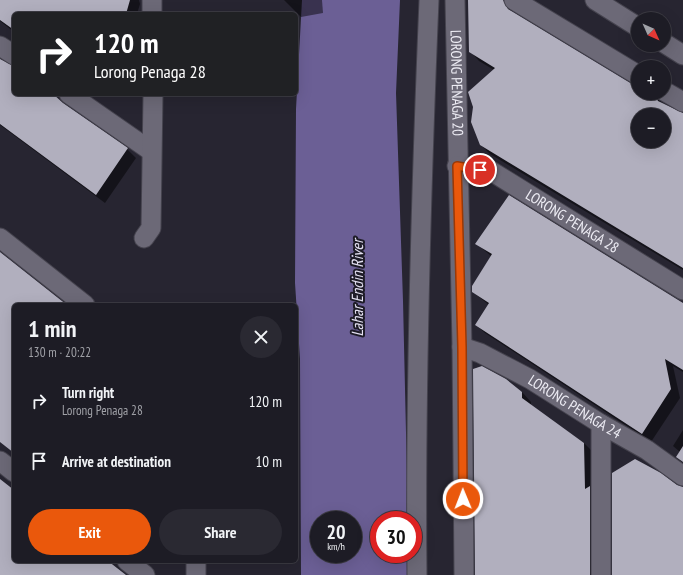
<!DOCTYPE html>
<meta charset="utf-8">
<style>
body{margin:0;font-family:"PT Sans Narrow",sans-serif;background:#2a2932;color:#f1f3f6;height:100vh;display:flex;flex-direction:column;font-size:15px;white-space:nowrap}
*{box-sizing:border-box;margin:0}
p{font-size:13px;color:#a0a1a7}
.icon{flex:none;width:22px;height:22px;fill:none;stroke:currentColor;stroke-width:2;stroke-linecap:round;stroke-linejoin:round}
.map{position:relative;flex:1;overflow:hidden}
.drawer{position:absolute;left:12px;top:303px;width:286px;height:260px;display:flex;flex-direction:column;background:#1d1c25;border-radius:6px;box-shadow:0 4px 16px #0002,0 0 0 1px #3b3a42}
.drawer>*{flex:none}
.banner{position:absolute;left:12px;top:12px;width:286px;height:84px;border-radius:6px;box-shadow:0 4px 16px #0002,0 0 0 1px #3b3a42;background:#202124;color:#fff;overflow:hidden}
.needle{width:26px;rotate:135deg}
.fabs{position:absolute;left:631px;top:12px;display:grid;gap:8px}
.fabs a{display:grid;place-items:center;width:40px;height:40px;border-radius:50%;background:#1d1c25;box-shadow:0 4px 16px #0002,0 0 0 1px #3b3a42;font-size:20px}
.speed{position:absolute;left:310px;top:511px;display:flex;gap:8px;font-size:20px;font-weight:700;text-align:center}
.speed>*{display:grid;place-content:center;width:52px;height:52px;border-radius:50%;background:#1d1c25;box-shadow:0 4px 16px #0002,0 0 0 1px #3b3a42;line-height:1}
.speed small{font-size:10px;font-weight:400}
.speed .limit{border:6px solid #d22;background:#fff;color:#111}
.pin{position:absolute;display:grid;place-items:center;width:34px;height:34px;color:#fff;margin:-17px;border:2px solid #fff;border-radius:50%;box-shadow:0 1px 4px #0007}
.me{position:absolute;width:44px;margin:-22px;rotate:359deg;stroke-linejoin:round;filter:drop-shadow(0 0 3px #0008)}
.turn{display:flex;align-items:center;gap:14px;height:84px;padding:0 16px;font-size:18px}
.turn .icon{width:52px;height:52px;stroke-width:2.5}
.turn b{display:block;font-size:28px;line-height:34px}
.round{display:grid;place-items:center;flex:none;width:42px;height:42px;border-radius:21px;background:#2a2932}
.summary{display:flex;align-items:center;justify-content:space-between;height:68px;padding:0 16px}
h1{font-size:24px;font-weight:700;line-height:30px}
.primary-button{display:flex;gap:8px;margin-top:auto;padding:8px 16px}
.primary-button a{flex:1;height:46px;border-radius:24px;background:#ea580c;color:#fff;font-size:16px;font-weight:700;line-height:46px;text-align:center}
.primary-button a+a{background:#2a2932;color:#f1f3f6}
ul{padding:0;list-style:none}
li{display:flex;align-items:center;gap:12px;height:60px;padding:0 16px}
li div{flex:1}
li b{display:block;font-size:15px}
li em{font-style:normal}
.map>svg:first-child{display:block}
.water{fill:#6b5f95;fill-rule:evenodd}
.shadow{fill:#0007;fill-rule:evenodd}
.building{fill:#b1afbe;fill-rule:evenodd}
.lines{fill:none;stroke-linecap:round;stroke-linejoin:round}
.street-casing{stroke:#45434e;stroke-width:21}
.street{stroke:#6c6977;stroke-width:19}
.route-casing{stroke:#983908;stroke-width:10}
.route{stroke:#ea580c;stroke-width:7}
.labels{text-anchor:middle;stroke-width:4;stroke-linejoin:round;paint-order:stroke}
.street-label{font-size:15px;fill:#edecf4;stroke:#1e1c27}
.water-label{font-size:16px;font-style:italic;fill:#e4e1f2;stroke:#1e1c27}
</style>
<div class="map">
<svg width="683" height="575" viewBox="0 0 683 575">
<rect width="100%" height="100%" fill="#272531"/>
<path class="water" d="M 302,0 L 400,0 L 396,93 L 403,301 L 408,520 L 379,520 L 379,554 L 408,554 L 409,575 L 301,575 L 300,359 L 295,283 L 296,109 ZM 319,520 L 353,520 L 353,554 L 319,554 Z"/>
<g class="shadow">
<path d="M 0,0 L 139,0 L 140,4 L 137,14 L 14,14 L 14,32 L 0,21 Z"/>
<path d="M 284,0 L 322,0 L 323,13 L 301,17 Z"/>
<path d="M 469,0 L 502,0 L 512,9 L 512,13 L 632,85 L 638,86 L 638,93 L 652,93 L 662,103 L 683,113 L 683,270 L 490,154 L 481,145 L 494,70 L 479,61 L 470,51 ZM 638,115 L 664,115 L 664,141 L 638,141 Z"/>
<path d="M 0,60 L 14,67 L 14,94 L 52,94 L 66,107 L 127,149 L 136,158 L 105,203 L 0,125 Z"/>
<path d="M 99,94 L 106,94 L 104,97 Z"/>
<path d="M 477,244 L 683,305 L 683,372 L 673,366 L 680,398 L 651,442 L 485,333 L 476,325 L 489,305 L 473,292 L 491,256 Z"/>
<path d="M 522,392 L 531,402 L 531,406 L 584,443 L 593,452 L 598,575 L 476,575 Z"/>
<path d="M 683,430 L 683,463 L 677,457 L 680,452 L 673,446 Z"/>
</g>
<g class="building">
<path d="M 0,0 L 130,0 L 126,14 L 14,14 L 14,30 L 0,20 Z"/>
<path d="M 468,0 L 503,0 L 508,9 L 632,84 L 638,86 L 638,93 L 653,93 L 658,101 L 683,113 L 683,268 L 480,145 L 471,122 L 473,107 L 468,92 L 495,68 L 469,52 ZM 638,115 L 664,115 L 664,141 L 638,141 Z"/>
<path d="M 0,59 L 14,66 L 14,94 L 53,94 L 63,103 L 128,148 L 96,195 L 0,124 Z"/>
<path d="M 509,195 L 683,303 L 683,370 L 665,359 L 671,389 L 642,434 L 475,325 L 489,303 L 472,292 L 472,286 L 492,254 L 475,244 Z"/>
<path d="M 0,252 L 67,305 L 14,305 L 14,453 L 0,442 Z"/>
<path d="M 482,366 L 506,379 L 522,392 L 522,398 L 584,443 L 585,489 L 590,486 L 590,575 L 475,575 L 473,369 Z"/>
<path d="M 683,446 L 683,462 L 676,457 Z"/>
<path d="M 635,459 L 661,473 L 677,485 L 683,487 L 683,575 L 612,575 L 612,473 Z"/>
<path d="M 0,479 L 14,490 L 14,561 L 108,561 L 126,575 L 0,575 Z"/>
</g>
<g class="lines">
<g class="street-casing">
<g id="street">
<path d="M 152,0 L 152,14"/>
<path id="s1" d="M 455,0 L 462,347 L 464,575"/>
<path d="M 514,0 L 638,75"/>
<path d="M 595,0 L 638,27"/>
<path d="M 664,43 L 683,55"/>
<path d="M 0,46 L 14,55"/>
<path d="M 664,91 L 683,102"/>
<path d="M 69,94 L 151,151"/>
<path id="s2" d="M 457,166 L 491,171 L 683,290"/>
<path d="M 0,238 L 85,305"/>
<path d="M 144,238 L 151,228 L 153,94"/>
<path id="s3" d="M 462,347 L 480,353 L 530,379 L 601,424 L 647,450 L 683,476"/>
<path d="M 601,424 L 601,575"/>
<path d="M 0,461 L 14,472"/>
<path d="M 127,561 L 145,575"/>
<path d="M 196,561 L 196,575"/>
<path d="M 417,575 C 415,383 421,192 429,0"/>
</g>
</g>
<use href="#street" class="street"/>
</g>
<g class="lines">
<g class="route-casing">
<path id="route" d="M 463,499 L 462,347 L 457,166 L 480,170"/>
</g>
<use href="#route" class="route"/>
</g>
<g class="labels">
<g class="street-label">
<text dy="5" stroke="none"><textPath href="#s1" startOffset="83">LORONG PENAGA 20</textPath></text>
<text dy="5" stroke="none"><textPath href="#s2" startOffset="130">LORONG PENAGA 28</textPath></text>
<text dy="5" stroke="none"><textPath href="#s3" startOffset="128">LORONG PENAGA 24</textPath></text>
</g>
<g class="water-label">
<text transform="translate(357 288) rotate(-90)" y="6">Lahar Endin River</text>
</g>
</g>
</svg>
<div class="fabs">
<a><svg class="needle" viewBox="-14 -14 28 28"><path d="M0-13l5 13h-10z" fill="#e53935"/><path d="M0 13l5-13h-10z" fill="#a0a1a7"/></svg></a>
<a>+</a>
<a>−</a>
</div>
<div class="speed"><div>20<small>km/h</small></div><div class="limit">30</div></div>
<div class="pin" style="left:480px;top:170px;background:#d93025"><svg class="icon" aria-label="arrive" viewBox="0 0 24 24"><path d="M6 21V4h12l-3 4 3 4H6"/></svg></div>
<svg class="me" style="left:463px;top:499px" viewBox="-20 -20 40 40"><circle r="17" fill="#ea580c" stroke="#fff" stroke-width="3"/><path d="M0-11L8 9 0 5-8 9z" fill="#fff"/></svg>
<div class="banner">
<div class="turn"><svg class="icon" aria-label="right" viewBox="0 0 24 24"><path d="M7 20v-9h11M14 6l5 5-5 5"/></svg><div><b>120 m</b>Lorong Penaga 28</div></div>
</div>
<section class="drawer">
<div class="summary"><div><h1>1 min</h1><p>130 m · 20:22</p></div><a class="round"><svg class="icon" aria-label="close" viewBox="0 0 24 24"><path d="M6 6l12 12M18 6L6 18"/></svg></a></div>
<ul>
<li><svg class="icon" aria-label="right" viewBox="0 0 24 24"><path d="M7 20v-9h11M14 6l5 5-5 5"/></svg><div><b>Turn right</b><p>Lorong Penaga 28</p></div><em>120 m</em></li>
<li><svg class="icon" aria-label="arrive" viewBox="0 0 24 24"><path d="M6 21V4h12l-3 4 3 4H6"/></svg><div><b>Arrive at destination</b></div><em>10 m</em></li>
</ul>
<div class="primary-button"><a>Exit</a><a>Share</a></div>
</section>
</div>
